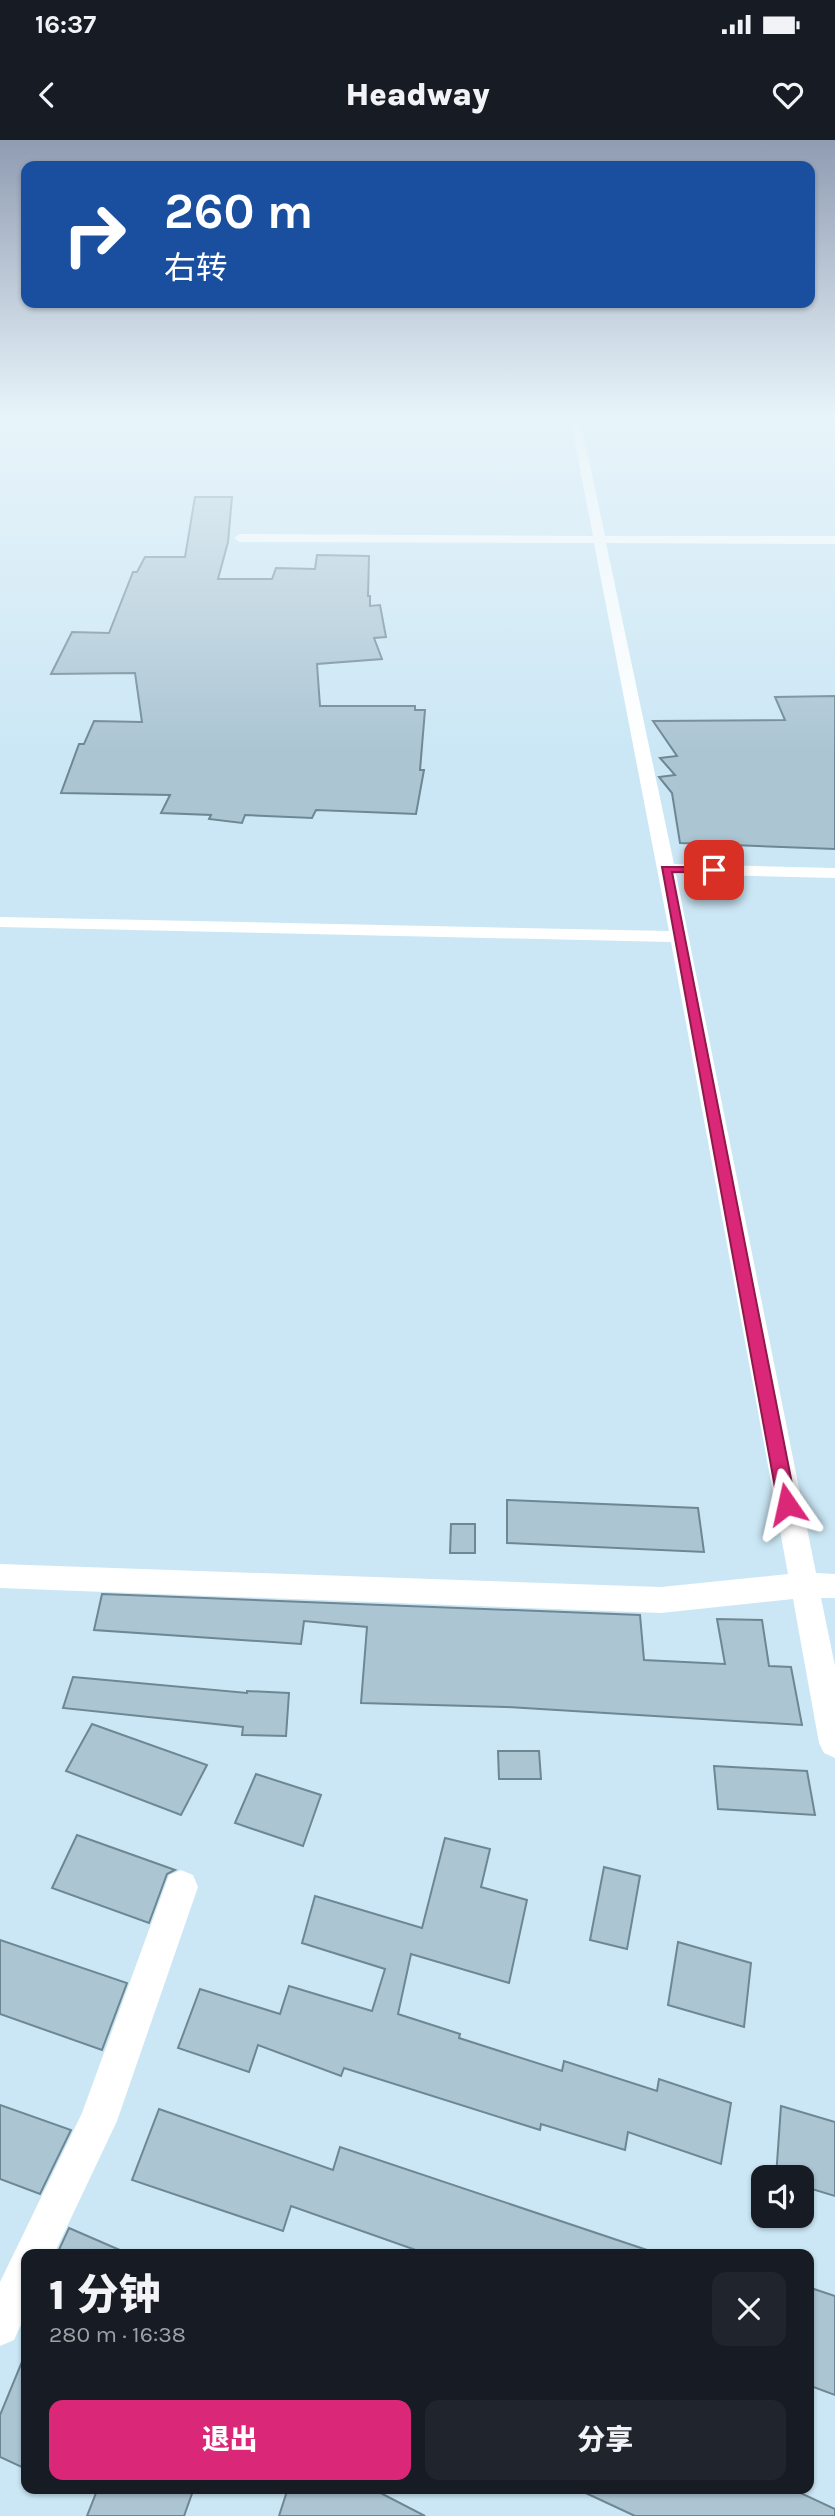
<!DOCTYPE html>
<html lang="zh">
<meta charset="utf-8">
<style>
body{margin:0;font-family:Karla,"Noto Sans SC",sans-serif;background:#20242c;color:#f1f3f6;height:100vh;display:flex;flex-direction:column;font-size:26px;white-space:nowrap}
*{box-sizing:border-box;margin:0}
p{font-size:23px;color:#9ea1a6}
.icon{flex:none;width:38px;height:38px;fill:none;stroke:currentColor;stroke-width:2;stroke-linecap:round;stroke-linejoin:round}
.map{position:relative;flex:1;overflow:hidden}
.drawer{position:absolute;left:21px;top:2109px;width:793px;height:245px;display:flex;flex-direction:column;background:#171b24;border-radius:14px;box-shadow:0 2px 5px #0004}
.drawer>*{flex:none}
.top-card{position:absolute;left:21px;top:21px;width:794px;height:147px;border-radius:14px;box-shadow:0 2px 5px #0004;background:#1a4fa0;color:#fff;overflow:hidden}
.tools{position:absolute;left:751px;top:2025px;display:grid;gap:14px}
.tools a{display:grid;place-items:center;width:63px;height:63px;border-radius:14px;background:#171b24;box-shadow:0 2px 5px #0004;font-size:35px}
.pin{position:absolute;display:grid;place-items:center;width:60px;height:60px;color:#fff;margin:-30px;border-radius:14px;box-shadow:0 4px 10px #0006}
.me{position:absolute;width:77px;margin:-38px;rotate:349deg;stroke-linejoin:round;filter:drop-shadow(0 0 5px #0008)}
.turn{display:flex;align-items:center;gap:24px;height:147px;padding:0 28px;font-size:32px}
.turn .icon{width:91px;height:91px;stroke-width:2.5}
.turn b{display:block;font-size:49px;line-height:60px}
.round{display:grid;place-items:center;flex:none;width:74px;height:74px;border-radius:14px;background:#20242c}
.head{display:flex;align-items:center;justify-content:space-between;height:119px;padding:0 28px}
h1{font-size:42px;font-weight:800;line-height:52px}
.cta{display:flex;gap:14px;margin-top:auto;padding:14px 28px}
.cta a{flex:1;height:80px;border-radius:14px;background:#db2777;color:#fff;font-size:28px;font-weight:800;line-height:80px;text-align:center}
.cta a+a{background:#20242c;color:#f1f3f6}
.status{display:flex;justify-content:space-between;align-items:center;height:49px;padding:0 35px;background:#171b24;direction:ltr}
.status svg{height:19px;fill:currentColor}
header{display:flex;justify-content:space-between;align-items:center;height:91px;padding:0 28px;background:#171b24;font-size:32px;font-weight:800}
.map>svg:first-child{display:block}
.building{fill:#abc5d3;stroke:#6e8794;stroke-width:2}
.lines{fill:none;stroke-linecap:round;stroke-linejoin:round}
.minor{fill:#fff;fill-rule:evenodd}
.route{fill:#db2777;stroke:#8e194d;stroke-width:2}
</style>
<div class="status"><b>16:37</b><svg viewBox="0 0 49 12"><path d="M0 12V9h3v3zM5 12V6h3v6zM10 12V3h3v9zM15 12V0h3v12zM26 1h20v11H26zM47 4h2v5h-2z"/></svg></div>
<header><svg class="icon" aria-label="back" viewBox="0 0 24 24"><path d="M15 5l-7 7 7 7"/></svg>Headway<svg class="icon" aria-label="heart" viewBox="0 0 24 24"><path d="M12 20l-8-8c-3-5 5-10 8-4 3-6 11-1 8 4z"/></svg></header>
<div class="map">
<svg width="835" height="2376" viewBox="0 0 835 2376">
<rect width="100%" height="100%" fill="#cbe7f5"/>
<g class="building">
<path d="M 195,357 L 232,357 L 228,402 L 218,439 L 272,439 L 276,428 L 315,429 L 317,415 L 369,416 L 368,456 L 370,456 L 370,466 L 380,465 L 386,497 L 374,498 L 382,519 L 317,524 L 320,566 L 415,566 L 415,570 L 425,570 L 420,630 L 424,630 L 416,674 L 316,670 L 312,678 L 245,675 L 242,683 L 209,679 L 211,675 L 161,673 L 170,655 L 61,653 L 79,604 L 84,604 L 94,581 L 142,582 L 135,533 L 51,534 L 72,492 L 109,493 L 133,432 L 137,432 L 145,417 L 185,417 Z"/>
<path d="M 835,556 L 835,709 L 680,703 L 672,653 L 659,637 L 675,635 L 660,618 L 677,616 L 653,581 L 785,580 L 775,557 Z"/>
<path d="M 507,1360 L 698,1368 L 704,1412 L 507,1403 Z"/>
<path d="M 451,1384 L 475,1384 L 475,1413 L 450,1413 Z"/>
<path d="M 102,1454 L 640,1475 L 644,1520 L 725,1524 L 717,1479 L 762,1480 L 769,1526 L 791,1527 L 802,1585 L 506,1567 L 361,1563 L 367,1487 L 304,1481 L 301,1504 L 94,1490 Z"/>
<path d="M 73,1537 L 247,1553 L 247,1551 L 289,1553 L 286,1596 L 242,1595 L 243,1587 L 63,1568 Z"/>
<path d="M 92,1584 L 207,1625 L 181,1675 L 66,1631 Z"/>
<path d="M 498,1611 L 539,1611 L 541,1639 L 499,1639 Z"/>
<path d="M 714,1626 L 807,1631 L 815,1675 L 718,1669 Z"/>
<path d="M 256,1634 L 321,1655 L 303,1706 L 235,1683 Z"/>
<path d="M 77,1695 L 175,1730 L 167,1734 L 149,1783 L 52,1748 Z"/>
<path d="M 445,1698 L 490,1709 L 481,1747 L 527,1760 L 509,1843 L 411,1814 L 398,1874 L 460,1894 L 459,1898 L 562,1931 L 564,1921 L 657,1951 L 659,1939 L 731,1963 L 721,2024 L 628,1992 L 625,2010 L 541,1984 L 540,1990 L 344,1928 L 341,1936 L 258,1905 L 249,1932 L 178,1908 L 200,1849 L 280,1874 L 289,1846 L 372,1871 L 385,1829 L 302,1803 L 315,1756 L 422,1788 Z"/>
<path d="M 604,1727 L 640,1736 L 627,1809 L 590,1800 Z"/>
<path d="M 0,1800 L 127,1843 L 102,1910 L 0,1874 Z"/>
<path d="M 678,1802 L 751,1823 L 744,1887 L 668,1865 Z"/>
<path d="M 0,1965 L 71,1990 L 40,2054 L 0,2039 Z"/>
<path d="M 781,1966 L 835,1982 L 835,2056 L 802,2046 L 802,2037 L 776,2037 Z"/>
<path d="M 159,1969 L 333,2030 L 340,2007 L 647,2110 L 646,2114 L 427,2114 L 291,2066 L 283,2091 L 132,2040 Z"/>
<path d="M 69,2088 L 129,2114 L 57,2114 Z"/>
<path d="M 808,2147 L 835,2156 L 835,2255 L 808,2245 Z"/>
<path d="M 26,2212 L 26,2329 L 0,2317 L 0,2275 Z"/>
<path d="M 98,2348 L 194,2348 L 184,2376 L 87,2376 Z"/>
<path d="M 288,2348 L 371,2348 L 425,2376 L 279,2376 Z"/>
<path d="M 575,2348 L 790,2348 L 835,2369 L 835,2376 L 635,2376 Z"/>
</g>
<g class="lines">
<g class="minor">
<path d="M 570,278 L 580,278 L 605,396 L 835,396 L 835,404 L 606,403 L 674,724 L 835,728 L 835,738 L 676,734 L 816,1433 L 835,1434 L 835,1458 L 821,1458 L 835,1526 L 835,1618 L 824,1613 L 819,1603 L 793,1459 L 661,1473 L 0,1448 L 0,1424 L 661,1447 L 788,1434 L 671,802 L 0,787 L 0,777 L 669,791 L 594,403 L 240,402 L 234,398 L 240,394 L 593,396 Z"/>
<path d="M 181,1730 L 193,1735 L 198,1747 L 117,1981 L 54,2114 L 26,2114 L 26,2174 L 14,2200 L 0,2206 L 0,2142 L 82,1973 L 169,1735 Z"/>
</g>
</g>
<linearGradient id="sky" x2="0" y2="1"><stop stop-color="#8f9cb2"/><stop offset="0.45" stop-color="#e8f4fa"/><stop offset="1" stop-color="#e8f4fa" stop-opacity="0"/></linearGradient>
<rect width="835" height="611" fill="url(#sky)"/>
<path class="route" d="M 662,727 L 714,727 L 720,730 L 714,733 L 672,732 L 796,1364 L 793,1369 L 787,1371 L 781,1369 L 778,1364 Z"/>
</svg>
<div class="tools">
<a><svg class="icon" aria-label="sound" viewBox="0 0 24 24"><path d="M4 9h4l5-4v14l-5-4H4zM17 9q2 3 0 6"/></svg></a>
</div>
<div class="pin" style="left:714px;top:730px;background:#d93025"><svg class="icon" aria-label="arrive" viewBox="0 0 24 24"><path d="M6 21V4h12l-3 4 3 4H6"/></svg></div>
<svg class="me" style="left:787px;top:1364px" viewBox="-20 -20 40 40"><path d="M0-17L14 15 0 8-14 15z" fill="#db2777" stroke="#fff" stroke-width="4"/></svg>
<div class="top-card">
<div class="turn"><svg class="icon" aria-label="right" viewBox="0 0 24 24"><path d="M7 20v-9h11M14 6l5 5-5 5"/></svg><div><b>260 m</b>右转</div></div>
</div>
<section class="drawer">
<div class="head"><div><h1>1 分钟</h1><p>280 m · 16:38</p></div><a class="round"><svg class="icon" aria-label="close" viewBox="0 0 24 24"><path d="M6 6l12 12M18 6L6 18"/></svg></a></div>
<div class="cta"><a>退出</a><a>分享</a></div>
</section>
</div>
